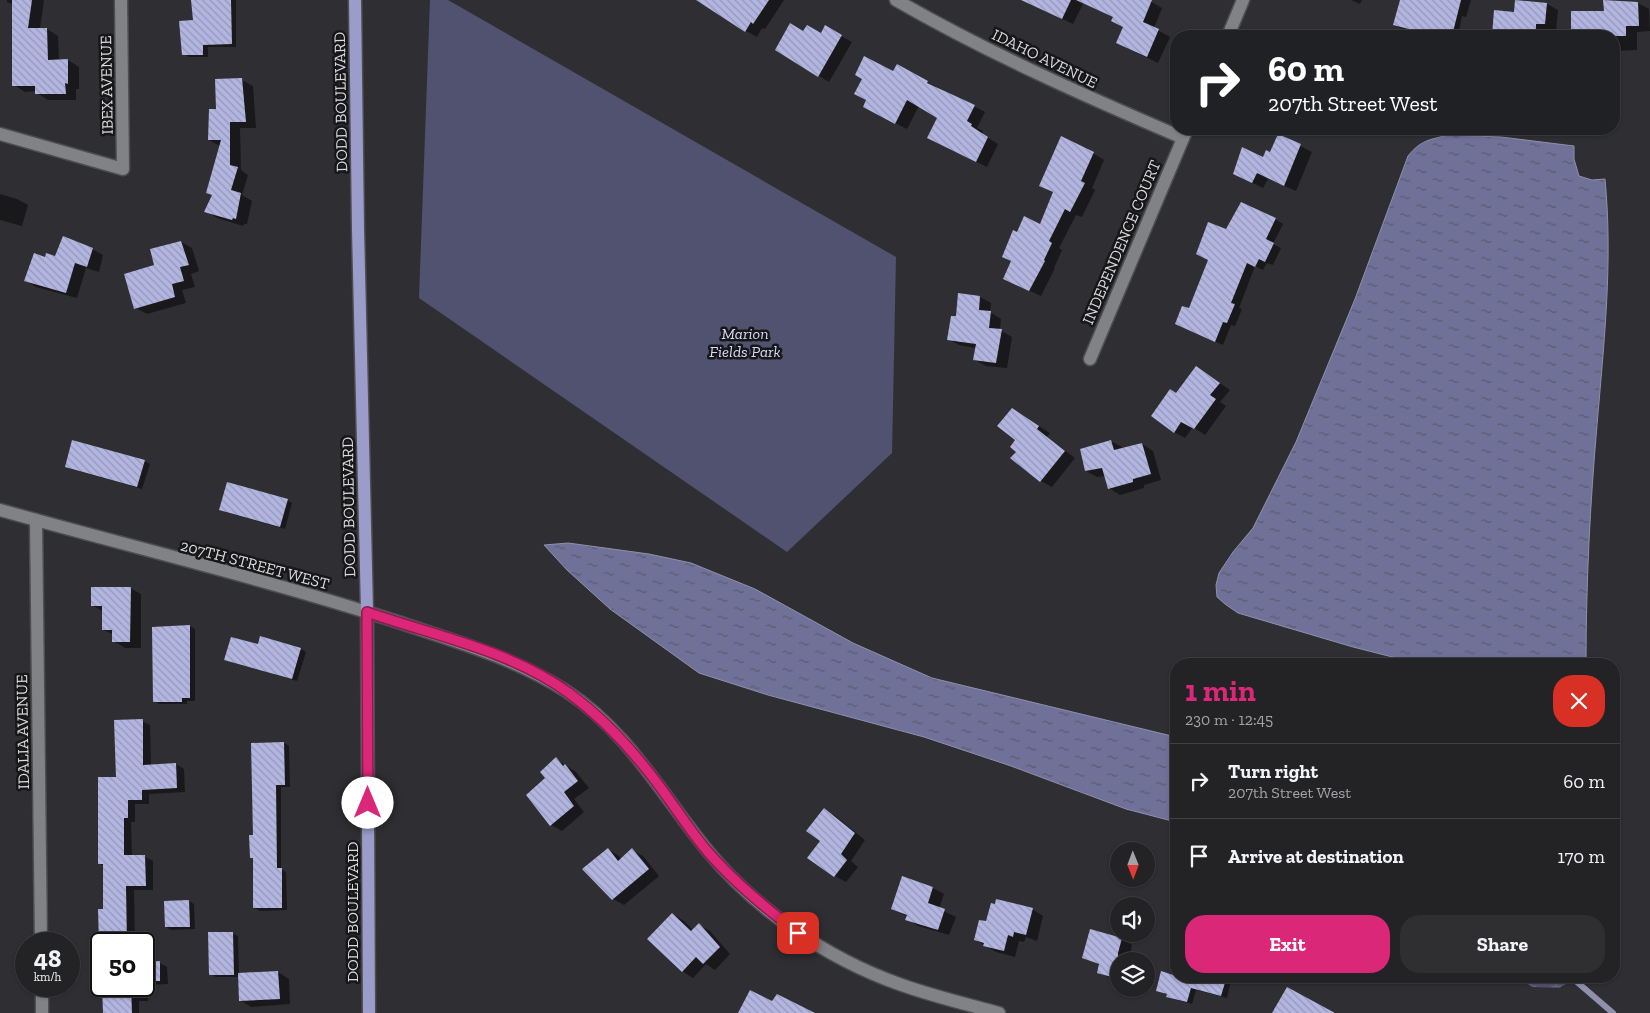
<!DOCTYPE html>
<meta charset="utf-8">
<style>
body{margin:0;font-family:"Zilla Slab",serif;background:#2f2f32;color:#f1f3f6;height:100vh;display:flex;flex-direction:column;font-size:19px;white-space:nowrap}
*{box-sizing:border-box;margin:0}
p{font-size:16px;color:#a3a4a7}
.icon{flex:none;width:28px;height:28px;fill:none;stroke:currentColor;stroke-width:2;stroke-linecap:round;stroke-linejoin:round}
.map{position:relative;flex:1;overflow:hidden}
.side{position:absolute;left:1170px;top:658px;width:450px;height:325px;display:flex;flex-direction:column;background:#232326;border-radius:20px;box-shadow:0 1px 4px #0004,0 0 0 1px #404043}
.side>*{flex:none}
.top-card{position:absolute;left:1170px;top:30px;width:450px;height:105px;border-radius:20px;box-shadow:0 1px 4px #0004,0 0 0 1px #404043;background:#202124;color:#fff;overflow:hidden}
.needle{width:32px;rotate:179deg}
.tools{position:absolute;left:1110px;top:842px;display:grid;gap:10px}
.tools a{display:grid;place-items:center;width:45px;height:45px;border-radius:50%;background:#232326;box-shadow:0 1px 4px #0004,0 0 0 1px #404043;font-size:25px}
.speed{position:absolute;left:15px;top:932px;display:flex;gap:10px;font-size:25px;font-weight:700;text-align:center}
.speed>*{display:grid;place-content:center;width:65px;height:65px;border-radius:50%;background:#232326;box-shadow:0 1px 4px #0004,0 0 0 1px #404043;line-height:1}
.speed small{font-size:12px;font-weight:400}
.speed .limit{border:2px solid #111;border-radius:8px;background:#fff;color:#111}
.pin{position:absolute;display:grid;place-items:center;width:42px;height:42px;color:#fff;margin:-21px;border-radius:10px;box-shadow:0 2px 8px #0006}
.me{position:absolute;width:55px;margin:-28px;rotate:0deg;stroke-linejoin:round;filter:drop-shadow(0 0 4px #0008)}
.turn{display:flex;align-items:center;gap:18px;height:105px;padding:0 15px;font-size:22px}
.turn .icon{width:65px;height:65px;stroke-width:2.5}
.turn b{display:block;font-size:35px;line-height:42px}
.round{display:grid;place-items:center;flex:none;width:52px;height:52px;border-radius:20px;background:#2f2f32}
.headline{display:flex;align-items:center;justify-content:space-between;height:85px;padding:0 15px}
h1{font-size:30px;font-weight:700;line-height:38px;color:#db2777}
.action{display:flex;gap:10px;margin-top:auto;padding:10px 15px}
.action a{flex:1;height:58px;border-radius:20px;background:#db2777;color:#fff;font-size:20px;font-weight:700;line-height:58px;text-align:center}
.action a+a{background:#2f2f32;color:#f1f3f6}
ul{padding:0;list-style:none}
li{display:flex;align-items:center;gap:15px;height:75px;padding:0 15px;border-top:1px solid #404043}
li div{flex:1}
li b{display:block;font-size:19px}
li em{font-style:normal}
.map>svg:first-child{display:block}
.wetland{fill:url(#wetland-marsh)}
.park{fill:#515270}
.water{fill:url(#water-ripples);stroke:#8f90ac}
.shadow{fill:#0007}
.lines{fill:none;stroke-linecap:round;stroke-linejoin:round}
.stream{stroke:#8f90ac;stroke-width:6}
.building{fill:url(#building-back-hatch)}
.minor-casing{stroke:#4d4e51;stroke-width:15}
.major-casing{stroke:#4d4e51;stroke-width:15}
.minor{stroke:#818286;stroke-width:12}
.major{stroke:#9b9cc9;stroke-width:12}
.route-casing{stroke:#8e194d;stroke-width:12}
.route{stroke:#db2777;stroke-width:9}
.labels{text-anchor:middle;stroke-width:5;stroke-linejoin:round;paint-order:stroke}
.street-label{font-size:16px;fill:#d9dadc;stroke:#171719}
.park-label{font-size:16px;font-style:italic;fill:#d8daf5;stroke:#171719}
</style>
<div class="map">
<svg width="1650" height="1013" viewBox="0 0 1650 1013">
<defs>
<pattern id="wetland-marsh" width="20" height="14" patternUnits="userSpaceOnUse" patternTransform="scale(1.25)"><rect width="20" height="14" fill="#515270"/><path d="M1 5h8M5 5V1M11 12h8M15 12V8" fill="none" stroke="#696a84"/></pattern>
<pattern id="water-ripples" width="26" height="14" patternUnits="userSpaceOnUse" patternTransform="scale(1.25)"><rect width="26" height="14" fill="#6f7198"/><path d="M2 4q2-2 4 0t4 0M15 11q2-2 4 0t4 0" fill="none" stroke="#5a5b71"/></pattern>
<pattern id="building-back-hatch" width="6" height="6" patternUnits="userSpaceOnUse" patternTransform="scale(1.25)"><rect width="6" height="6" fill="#b2b5e0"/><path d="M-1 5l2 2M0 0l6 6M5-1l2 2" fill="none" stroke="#9698b8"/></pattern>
</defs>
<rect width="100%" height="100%" fill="#2f2f33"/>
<path class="wetland" d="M 1511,976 L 1580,976 L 1559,988 L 1533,987 Z"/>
<path class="park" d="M 430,0 L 448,0 L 896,257 L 892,453 L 787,552 L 419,298 Z"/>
<g class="water">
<path d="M 1448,135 L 1501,137 L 1574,146 L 1574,159 L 1579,176 L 1592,180 L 1605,179 C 1613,261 1604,343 1597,425 C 1590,505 1586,584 1586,664 L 1420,664 L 1353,647 L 1238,613 L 1225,604 L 1217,597 L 1216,585 L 1219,573 L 1233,552 L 1253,528 L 1296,442 L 1355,299 L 1408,156 C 1421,140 1429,140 1448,135 Z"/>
<path d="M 568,543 L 649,554 L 691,563 L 755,589 L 853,643 L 932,678 L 1176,737 L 1176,822 L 1126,809 L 1011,766 L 924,737 L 768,695 L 699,673 L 610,609 L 567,570 L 544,545 Z"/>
</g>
<g class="shadow">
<path d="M 7,0 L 44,0 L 40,29 L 47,29 L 58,36 L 59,61 L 68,60 L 79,67 L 79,89 L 76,89 L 76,100 L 48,100 L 37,93 L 37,91 L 25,92 L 14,85 L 14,5 L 7,2 Z"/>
<path d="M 192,0 L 236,0 L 236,47 L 208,47 L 208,57 L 189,57 L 184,54 L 195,22 Z"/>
<path d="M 709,0 L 784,0 L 765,29 L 762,28 L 757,37 L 746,31 Z"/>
<path d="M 1023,0 L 1076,0 L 1083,4 L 1073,24 Z"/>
<path d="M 1109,0 L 1148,0 L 1162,8 L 1154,28 L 1170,37 L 1158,63 L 1117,43 L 1124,27 L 1114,17 Z"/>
<path d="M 1351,0 L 1362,0 L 1360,4 Z"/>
<path d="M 1401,0 L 1471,0 L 1466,17 L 1462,16 L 1458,36 L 1433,36 L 1400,28 L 1395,25 Z"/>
<path d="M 1516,0 L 1547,4 L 1558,10 L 1556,30 L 1547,29 L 1547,36 L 1493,36 L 1495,11 L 1515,13 Z"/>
<path d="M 1605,1 L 1638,3 L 1649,9 L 1650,31 L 1637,32 L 1637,50 L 1615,51 L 1616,57 L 1614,57 L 1614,36 L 1573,36 L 1572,12 L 1605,12 Z"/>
<path d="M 825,27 L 852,42 L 829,82 L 819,76 L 821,34 Z"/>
<path d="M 894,72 L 927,82 L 985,112 L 977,128 L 983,131 L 982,134 L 998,144 L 987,167 L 939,144 L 938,117 L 919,106 L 907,129 L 875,113 Z"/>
<path d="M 242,80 L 253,86 L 256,128 L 240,128 L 241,170 L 248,175 L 242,195 L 252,201 L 247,224 L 244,224 L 243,226 L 217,218 L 206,211 L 213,196 L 207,192 L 220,146 L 209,140 L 217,111 Z"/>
<path d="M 1279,135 L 1312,152 L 1296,191 L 1268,179 L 1263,188 L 1234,174 L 1271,153 Z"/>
<path d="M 1093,153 L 1104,160 L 1092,188 L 1095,190 L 1082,217 L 1076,215 L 1059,248 L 1062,250 L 1054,268 L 1055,268 L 1041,296 L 1005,279 L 1012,262 L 1018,234 L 1041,225 L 1054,193 L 1040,186 Z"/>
<path d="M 0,194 L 17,199 L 28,205 L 22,226 L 0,220 Z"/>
<path d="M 1275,219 L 1283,224 L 1273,244 L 1281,248 L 1273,265 L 1267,263 L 1263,270 L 1255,266 L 1239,308 L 1242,309 L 1235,326 L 1231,325 L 1223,345 L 1176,324 L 1189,310 L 1227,231 Z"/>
<path d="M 181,242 L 192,248 L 199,271 L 191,274 L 195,287 L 182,290 L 186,303 L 147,314 L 136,308 L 156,266 Z"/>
<path d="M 92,249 L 103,255 L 99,272 L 86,268 L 77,298 L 36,287 L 25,280 L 45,259 L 56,258 Z"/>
<path d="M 959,294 L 980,297 L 991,303 L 990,312 L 1001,319 L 1000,330 L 1012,337 L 1007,368 L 986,366 L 975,360 L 976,348 L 959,345 L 948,339 L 958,318 Z"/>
<path d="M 1196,367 L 1230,390 L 1220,402 L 1226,406 L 1205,435 L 1193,427 L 1185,438 L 1174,432 L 1176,394 Z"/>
<path d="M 1023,416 L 1050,433 L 1047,437 L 1075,458 L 1052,487 L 1041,481 L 1012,458 L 1018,451 L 1016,440 Z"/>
<path d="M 1111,441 L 1122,447 L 1123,449 L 1142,444 L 1153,451 L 1161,480 L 1144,485 L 1144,488 L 1120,495 L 1109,488 L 1106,476 L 1097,477 L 1086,471 Z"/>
<path d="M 144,461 L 150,464 L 142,489 L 71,469 L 66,466 Z"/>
<path d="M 287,500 L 292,503 L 285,529 L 225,512 L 220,509 Z"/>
<path d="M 130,588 L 141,594 L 141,648 L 125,648 L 114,641 L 114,635 L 104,630 L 104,612 L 92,605 Z"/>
<path d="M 190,626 L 195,629 L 195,701 L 187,701 L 187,704 L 159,704 L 154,701 Z"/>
<path d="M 259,646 L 301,649 L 306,652 L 297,681 L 231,662 L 226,659 Z"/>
<path d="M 142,721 L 150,725 L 151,766 L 176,764 L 184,769 L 185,792 L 149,794 L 149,804 L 135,804 L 135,822 L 131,822 L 132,857 L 145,857 L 153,861 L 153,890 L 134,890 L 135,944 L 101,944 L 101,952 L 99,910 L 104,910 L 104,866 L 100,864 L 117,778 Z"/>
<path d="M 284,743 L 289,746 L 290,787 L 281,787 L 281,869 L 286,872 L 287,910 L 260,911 L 255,908 L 254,859 L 251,857 L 254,836 Z"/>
<path d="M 556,759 L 576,772 L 589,788 L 574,799 L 584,812 L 562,831 L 551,825 L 547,778 Z"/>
<path d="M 824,810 L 835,816 L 865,840 L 851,861 L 858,867 L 846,882 L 835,876 L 822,841 Z"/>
<path d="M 608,849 L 619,856 L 622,860 L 632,850 L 643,856 L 659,876 L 624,905 L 613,899 Z"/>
<path d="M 933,888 L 944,894 L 939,909 L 956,917 L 949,935 L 918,926 L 907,919 L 908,917 L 893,909 Z"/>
<path d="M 189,901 L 194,904 L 195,929 L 171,930 L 166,927 Z"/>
<path d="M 1032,909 L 1043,916 L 1037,941 L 1026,937 L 1024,942 L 1019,941 L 1015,957 L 996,952 L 975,940 L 987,923 Z"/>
<path d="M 673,914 L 684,921 L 693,930 L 699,925 L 710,931 L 730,954 L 715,970 L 706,964 L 693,978 L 682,971 Z"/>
<path d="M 232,933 L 238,936 L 239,974 L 278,972 L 289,979 L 290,1004 L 251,1007 L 240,1000 L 239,977 L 216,977 L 211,974 Z"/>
<path d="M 1121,939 L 1132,945 L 1129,959 L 1133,961 L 1119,961 L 1119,981 L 1110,978 L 1098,972 L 1100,965 L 1083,957 Z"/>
<path d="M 144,963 L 160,963 L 167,967 L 168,984 L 148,985 L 148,1001 L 139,1001 L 139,1013 L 104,1013 L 103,986 L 144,986 Z"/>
<path d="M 1176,966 L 1176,976 L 1232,976 L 1227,998 L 1196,990 L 1192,1004 L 1173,999 L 1168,996 L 1168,995 L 1157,990 L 1174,976 Z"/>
</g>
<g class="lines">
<path class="stream" d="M 1570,976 L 1613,1013"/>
</g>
<g class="building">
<path d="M 12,0 L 32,0 L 28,28 L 47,28 L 48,60 L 68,59 L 68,84 L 65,83 L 66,94 L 35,94 L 35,86 L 12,86 Z"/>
<path d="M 191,0 L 231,0 L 232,44 L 203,45 L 203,55 L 182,55 L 179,21 L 193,20 Z"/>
<path d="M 696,0 L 769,0 L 753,24 L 751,22 L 745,32 Z"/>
<path d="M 1021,0 L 1071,0 L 1062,19 Z"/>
<path d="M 1076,0 L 1152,0 L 1143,22 L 1159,29 L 1147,57 L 1116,43 L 1123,27 L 1111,21 L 1113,17 Z"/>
<path d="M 1400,0 L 1461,0 L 1452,36 L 1436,36 L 1393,25 Z"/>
<path d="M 1515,0 L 1547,3 L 1545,24 L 1536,24 L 1536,36 L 1492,36 L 1494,10 L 1514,12 Z"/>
<path d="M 1603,0 L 1638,2 L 1639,26 L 1626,26 L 1626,36 L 1571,36 L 1571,11 L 1604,11 Z"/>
<path d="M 790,23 L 803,31 L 807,25 L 821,33 L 825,25 L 842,35 L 818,77 L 775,50 Z"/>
<path d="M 864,56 L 893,71 L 897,64 L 928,81 L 927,83 L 975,105 L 967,121 L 972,124 L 971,126 L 988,137 L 976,162 L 927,138 L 937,118 L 907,100 L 895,124 L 863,107 L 866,100 L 854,94 L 862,79 L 855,75 Z"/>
<path d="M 242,78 L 246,122 L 230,122 L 230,165 L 238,167 L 231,190 L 241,193 L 236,219 L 233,218 L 232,220 L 204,212 L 212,195 L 206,193 L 221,140 L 208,140 L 209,109 L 216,109 L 215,79 Z"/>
<path d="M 1278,134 L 1301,144 L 1284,186 L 1257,173 L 1252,183 L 1233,174 L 1242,147 L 1263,157 L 1266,150 L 1270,152 Z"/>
<path d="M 1061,136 L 1094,152 L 1081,181 L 1085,183 L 1070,212 L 1065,209 L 1049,241 L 1052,243 L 1044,260 L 1045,261 L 1029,291 L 1003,279 L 1011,261 L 1002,257 L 1013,230 L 1017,232 L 1024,216 L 1040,224 L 1053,192 L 1039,186 Z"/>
<path d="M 1241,202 L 1276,218 L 1266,239 L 1274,243 L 1265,262 L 1259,259 L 1255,267 L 1247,263 L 1231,303 L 1235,304 L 1227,323 L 1223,322 L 1215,342 L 1175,324 L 1182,306 L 1189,308 L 1208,260 L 1196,254 L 1208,222 L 1226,229 Z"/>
<path d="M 63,236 L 93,248 L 87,267 L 75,263 L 66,293 L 24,281 L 34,253 L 45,257 L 46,253 L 55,256 Z"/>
<path d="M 181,241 L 189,265 L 180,267 L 184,281 L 172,284 L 175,297 L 134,309 L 124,274 L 154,265 L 150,249 Z"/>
<path d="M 958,293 L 980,296 L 979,310 L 991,311 L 989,328 L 1002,329 L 996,363 L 973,360 L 976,344 L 947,340 L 951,316 L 956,316 Z"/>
<path d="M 1196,366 L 1220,383 L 1210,395 L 1216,399 L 1194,429 L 1181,422 L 1174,433 L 1151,416 L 1170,389 L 1176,393 Z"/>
<path d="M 1012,408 L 1039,426 L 1037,429 L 1065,451 L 1040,482 L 1010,458 L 1016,452 L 1010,447 L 1015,440 L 997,426 Z"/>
<path d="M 72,440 L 145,460 L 137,487 L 65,467 Z"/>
<path d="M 1111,440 L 1114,450 L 1142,443 L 1151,474 L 1133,479 L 1133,482 L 1108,489 L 1102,468 L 1085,471 L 1080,449 Z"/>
<path d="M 227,482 L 288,499 L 280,527 L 219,510 Z"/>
<path d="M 91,587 L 131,587 L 130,642 L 112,642 L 112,630 L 102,630 L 102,606 L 91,606 Z"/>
<path d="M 190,625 L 190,698 L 182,698 L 182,702 L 153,702 L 152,627 Z"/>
<path d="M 260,636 L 301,648 L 292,679 L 224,660 L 231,637 L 258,644 Z"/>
<path d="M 143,719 L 143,765 L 176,763 L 177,788 L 142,790 L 142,800 L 128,800 L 128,818 L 124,818 L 124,855 L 145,855 L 146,886 L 126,886 L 127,944 L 99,944 L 98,909 L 103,909 L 103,864 L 98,864 L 98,777 L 116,777 L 114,720 Z"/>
<path d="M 284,742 L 285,785 L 276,785 L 277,868 L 282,868 L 282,908 L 253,908 L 253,858 L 250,858 L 249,835 L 253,835 L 251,743 Z"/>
<path d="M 556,757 L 563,766 L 565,764 L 578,781 L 564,792 L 574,806 L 550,826 L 526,795 L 545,778 L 540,772 Z"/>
<path d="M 824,808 L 855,833 L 841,854 L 847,860 L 834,877 L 807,858 L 820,841 L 806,831 Z"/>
<path d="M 608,848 L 618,861 L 632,848 L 649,869 L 612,900 L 582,869 Z"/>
<path d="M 902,876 L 933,887 L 928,903 L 945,909 L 938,930 L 905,920 L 907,915 L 891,909 Z"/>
<path d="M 996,899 L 1033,908 L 1026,935 L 1014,932 L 1013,937 L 1008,935 L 1004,951 L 983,946 L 984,943 L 974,940 L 979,920 L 986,921 L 991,903 L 995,904 Z"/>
<path d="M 189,900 L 190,927 L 165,927 L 164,901 Z"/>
<path d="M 672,913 L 691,931 L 699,923 L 720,947 L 703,964 L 696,957 L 682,972 L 647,939 Z"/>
<path d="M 1090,929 L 1122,938 L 1118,953 L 1119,979 L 1097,973 L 1099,964 L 1082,958 Z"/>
<path d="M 208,932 L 233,932 L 234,975 L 209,975 Z"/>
<path d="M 160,961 L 160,981 L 144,981 L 144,962 Z"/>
<path d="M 278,971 L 280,999 L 239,1001 L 238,973 Z"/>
<path d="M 1161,971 L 1176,976 L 1227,976 L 1221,996 L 1191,988 L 1187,1002 L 1166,997 L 1167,994 L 1156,991 Z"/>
<path d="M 102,986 L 131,986 L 132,1013 L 103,1013 Z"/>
<path d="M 1287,987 L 1335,1013 L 1272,1013 Z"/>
<path d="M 750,990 L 772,1001 L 777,994 L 815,1013 L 738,1013 Z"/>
</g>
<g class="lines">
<g class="minor-casing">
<g id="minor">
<path d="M 896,0 C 988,53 1085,96 1183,138"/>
<path d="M 1228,36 L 1243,0"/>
<path d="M 0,134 L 123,169 L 121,0"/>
<path d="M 1090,359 L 1187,129"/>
<path d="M 0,510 C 132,547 265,579 395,621 C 454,641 513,657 566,691 C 627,730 662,795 707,850 C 756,910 826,958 899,984 C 932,996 966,1004 999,1013"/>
<path d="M 36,520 L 41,944"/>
<path d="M 42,986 L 42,1013"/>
</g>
</g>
<g class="major-casing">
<path id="major" d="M 355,0 L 358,229 L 367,611 L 369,1013"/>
</g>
<use href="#minor" class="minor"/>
<use href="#major" class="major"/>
</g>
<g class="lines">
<g class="route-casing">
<path id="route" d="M 368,803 L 367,612 C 435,636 510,650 569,693 C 599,715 625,742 647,770 C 669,797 686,826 708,852 C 735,883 766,908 798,933"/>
</g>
<use href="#route" class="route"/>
</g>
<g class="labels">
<g class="street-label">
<text transform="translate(1045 58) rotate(26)" y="6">IDAHO AVENUE</text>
<text transform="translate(106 85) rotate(-91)" y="6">IBEX AVENUE</text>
<text transform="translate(340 102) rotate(-91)" y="6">DODD BOULEVARD</text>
<text transform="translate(1121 242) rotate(-67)" y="6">INDEPENDENCE COURT</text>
<text transform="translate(348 507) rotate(-91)" y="6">DODD BOULEVARD</text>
<text transform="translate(255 564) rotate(15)" y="6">207TH STREET WEST</text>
<text transform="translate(22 732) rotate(-91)" y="6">IDALIA AVENUE</text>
<text transform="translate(352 912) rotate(-90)" y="6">DODD BOULEVARD</text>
</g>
<g class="park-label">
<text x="745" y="339">Marion<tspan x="745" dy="18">Fields Park</tspan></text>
</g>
</g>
</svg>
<div class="tools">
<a><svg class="needle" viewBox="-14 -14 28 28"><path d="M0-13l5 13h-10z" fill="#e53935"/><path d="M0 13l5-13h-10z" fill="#a3a4a7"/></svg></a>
<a><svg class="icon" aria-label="sound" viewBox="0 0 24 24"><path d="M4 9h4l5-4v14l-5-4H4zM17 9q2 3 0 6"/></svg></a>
<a><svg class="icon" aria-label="layers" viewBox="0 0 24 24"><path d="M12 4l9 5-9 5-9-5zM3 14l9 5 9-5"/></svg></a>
</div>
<div class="speed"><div>48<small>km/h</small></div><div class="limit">50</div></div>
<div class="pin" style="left:798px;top:933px;background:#d93025"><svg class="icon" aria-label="arrive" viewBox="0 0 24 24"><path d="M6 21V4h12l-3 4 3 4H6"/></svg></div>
<svg class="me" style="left:368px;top:803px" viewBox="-20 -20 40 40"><circle r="19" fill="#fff"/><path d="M0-13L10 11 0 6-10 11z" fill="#db2777"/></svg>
<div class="top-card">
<div class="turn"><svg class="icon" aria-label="right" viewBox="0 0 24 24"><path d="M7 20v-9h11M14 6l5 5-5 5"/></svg><div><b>60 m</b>207th Street West</div></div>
</div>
<section class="side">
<div class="headline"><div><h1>1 min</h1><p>230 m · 12:45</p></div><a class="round" style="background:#d93025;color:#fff"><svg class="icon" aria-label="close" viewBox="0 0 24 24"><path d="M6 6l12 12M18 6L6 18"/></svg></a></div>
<ul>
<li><svg class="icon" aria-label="right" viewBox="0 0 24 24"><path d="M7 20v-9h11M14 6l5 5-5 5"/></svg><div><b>Turn right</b><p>207th Street West</p></div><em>60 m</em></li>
<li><svg class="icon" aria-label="arrive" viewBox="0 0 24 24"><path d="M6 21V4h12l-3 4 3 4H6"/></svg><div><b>Arrive at destination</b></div><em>170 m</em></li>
</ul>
<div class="action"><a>Exit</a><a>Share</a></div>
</section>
</div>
